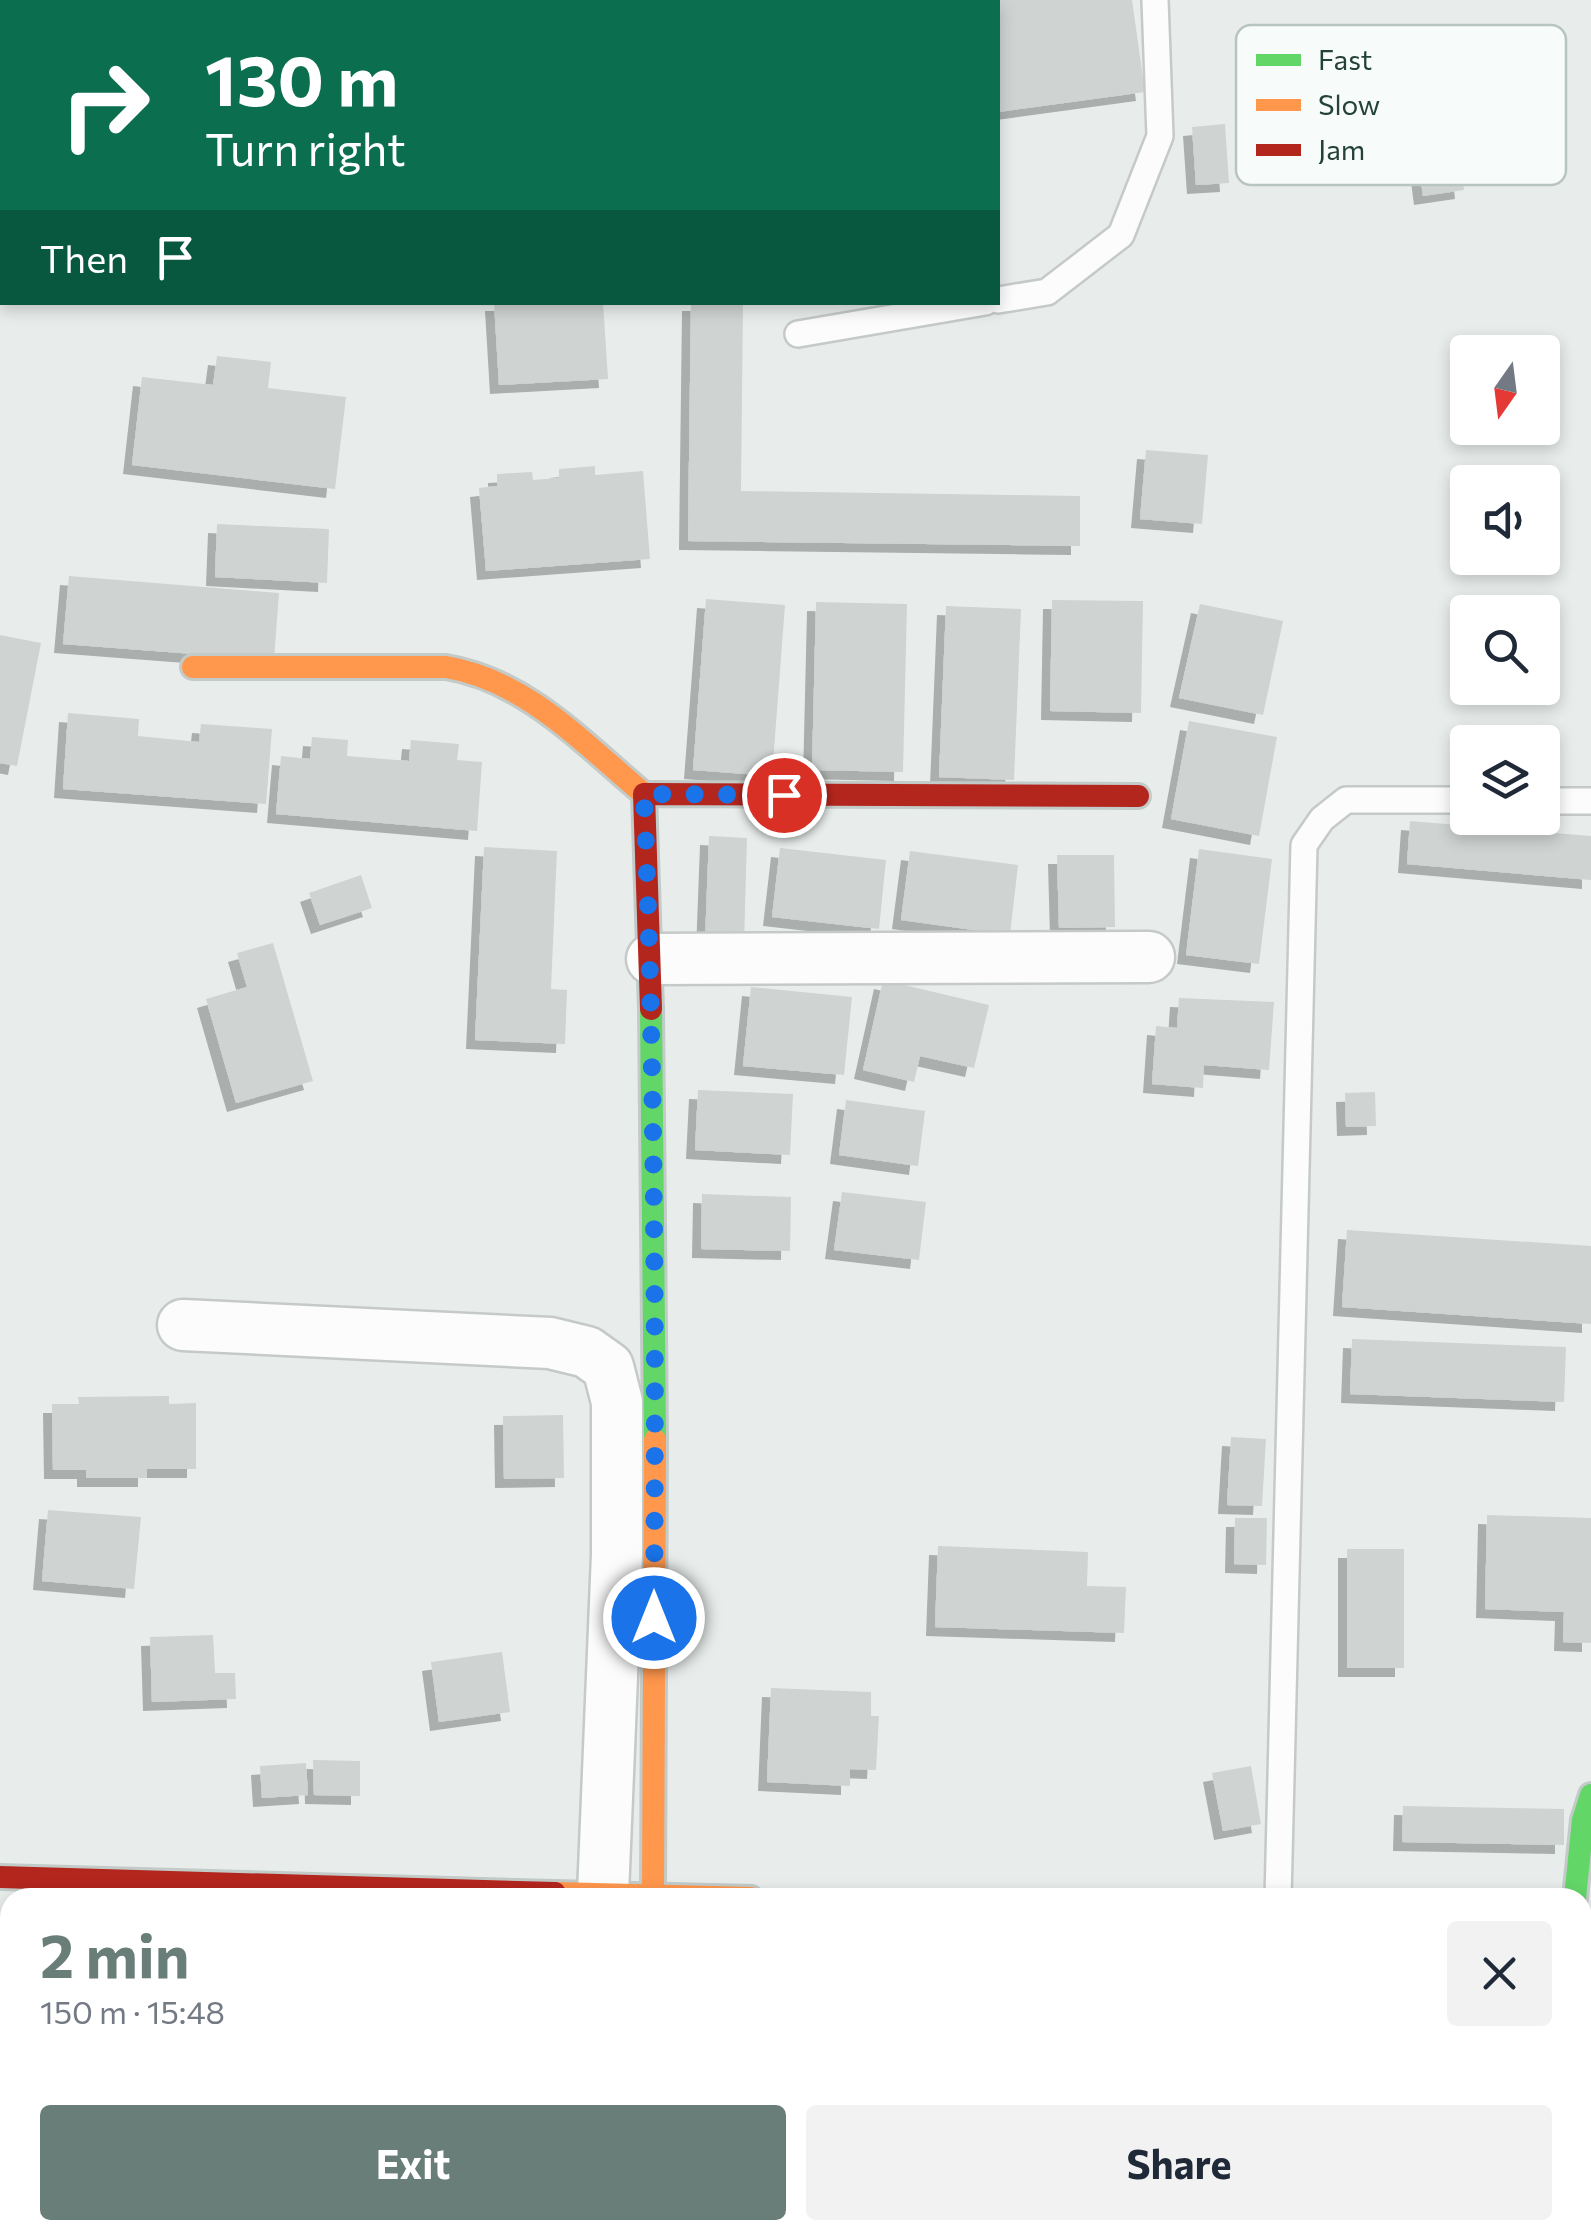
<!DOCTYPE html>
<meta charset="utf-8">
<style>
body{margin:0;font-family:Commissioner,sans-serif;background:#f2f2f3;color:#1f2937;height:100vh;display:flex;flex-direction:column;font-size:38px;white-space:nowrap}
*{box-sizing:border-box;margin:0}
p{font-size:32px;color:#747a83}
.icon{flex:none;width:55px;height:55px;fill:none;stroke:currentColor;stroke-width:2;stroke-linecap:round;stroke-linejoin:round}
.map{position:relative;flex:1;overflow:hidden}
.sheet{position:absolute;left:0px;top:1888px;width:1592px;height:352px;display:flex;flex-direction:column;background:#fff;border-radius:30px 30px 0 0;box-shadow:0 5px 15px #0003}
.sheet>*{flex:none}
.guide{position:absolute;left:0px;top:0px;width:1000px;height:305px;box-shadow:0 5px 15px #0003;background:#0b6e4f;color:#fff;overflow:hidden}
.needle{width:65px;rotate:194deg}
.buttons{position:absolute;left:1450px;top:335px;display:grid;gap:20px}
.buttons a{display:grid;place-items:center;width:110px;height:110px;border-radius:10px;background:#fff;box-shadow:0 5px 15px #0003;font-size:50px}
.pin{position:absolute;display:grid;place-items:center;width:85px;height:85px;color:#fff;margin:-42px;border:5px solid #fff;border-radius:50%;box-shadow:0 2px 10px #0007}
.me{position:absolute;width:110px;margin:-55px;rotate:0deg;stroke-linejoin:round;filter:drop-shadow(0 0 8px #0008)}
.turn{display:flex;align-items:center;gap:35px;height:210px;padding:0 40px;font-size:45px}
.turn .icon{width:130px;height:130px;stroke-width:2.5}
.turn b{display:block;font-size:70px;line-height:85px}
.then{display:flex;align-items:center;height:95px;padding:0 40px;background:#0003;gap:20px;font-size:38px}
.round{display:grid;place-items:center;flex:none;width:105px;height:105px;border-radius:10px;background:#f2f2f3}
.overview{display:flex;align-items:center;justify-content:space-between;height:170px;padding:0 40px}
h1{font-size:60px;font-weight:700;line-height:75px;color:#697e78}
.primary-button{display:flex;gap:20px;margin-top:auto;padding:20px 40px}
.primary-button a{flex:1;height:115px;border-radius:10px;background:#697e78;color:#fff;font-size:40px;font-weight:700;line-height:115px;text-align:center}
.primary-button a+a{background:#f2f2f3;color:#1f2937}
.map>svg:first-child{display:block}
.building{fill:#cfd4d2;filter:url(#shadow)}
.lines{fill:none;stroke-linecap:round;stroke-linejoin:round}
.lane-casing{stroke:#c5cac8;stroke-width:30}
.street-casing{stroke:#c5cac8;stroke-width:55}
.fast-casing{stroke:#c3cbc8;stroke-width:28}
.slow-casing{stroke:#c3cbc8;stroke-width:28}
.jam-casing{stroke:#c3cbc8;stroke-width:28}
.lane{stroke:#fcfcfc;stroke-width:25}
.street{stroke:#fcfcfc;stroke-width:50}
.fast{stroke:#63d668;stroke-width:22}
.slow{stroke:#ff974d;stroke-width:22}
.jam{stroke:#b3261e;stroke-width:22}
.route{stroke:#1a73e8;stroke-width:18;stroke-dasharray:0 32.4}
.key{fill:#f7fbf9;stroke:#b8c4c0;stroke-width:2.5}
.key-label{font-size:28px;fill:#24423a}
</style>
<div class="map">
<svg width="1591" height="2238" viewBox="0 0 1591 2238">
<defs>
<filter id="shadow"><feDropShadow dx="-9" dy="9" stdDeviation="0" flood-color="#0004"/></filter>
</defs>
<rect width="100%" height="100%" fill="#e8edeb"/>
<g class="building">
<path d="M 998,0 L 1132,0 L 1145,92 L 998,112 Z"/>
<path d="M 1225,124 L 1229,183 L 1196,185 L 1192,127 Z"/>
<path d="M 1459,145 L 1464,190 L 1423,196 L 1417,150 Z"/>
<path d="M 494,302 L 603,302 L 608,379 L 499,385 Z"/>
<path d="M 691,302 L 743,302 L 741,491 L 1080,496 L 1080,546 L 688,541 Z"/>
<path d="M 217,356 L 271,362 L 268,388 L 346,397 L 335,489 L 132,465 L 142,377 L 213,385 Z"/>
<path d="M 1146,450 L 1208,455 L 1202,524 L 1140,519 Z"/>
<path d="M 595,466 L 595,475 L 643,471 L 650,559 L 486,571 L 479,488 L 497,486 L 497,474 L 532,472 L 533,480 L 559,478 L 559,469 Z"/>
<path d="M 217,524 L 329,529 L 327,583 L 215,577 Z"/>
<path d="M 69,576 L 279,593 L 274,660 L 63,644 Z"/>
<path d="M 706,599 L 785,605 L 772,776 L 693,770 Z"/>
<path d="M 1052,600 L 1143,601 L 1141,713 L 1050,711 Z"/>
<path d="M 816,602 L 907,604 L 903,772 L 812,770 Z"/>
<path d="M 1200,604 L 1283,621 L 1263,715 L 1179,698 Z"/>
<path d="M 946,606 L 1021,609 L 1014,780 L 939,777 Z"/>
<path d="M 0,635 L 41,643 L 17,766 L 0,763 Z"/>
<path d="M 68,713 L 139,719 L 138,736 L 199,742 L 201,724 L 272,729 L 266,804 L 63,789 Z"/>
<path d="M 1189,721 L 1277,737 L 1259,836 L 1171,819 Z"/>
<path d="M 312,737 L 348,740 L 347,756 L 409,761 L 411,740 L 459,744 L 457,760 L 482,762 L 477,831 L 276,814 L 281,756 L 310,759 Z"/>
<path d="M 1410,821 L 1591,836 L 1591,880 L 1407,864 Z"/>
<path d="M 709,836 L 747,838 L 744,944 L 705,942 Z"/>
<path d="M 484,847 L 557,851 L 551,989 L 567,990 L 565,1044 L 475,1040 Z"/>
<path d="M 780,848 L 886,860 L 879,929 L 772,917 Z"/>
<path d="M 1199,849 L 1272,859 L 1259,964 L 1186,955 Z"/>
<path d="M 910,851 L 1018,865 L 1010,935 L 901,920 Z"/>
<path d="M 1057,855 L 1114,855 L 1115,927 L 1059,928 Z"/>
<path d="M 361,875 L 372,908 L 320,925 L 309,893 Z"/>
<path d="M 273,943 L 313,1081 L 236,1103 L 206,999 L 247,987 L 237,953 Z"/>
<path d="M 883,980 L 989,1005 L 974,1068 L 920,1056 L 914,1082 L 863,1070 Z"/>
<path d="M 751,987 L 852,997 L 844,1075 L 743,1066 Z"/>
<path d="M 1179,998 L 1274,1002 L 1269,1070 L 1204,1065 L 1203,1088 L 1152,1084 L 1156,1026 L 1177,1028 Z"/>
<path d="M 698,1090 L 793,1094 L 790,1155 L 695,1150 Z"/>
<path d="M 1375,1092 L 1376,1126 L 1346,1127 L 1345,1093 Z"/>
<path d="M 846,1100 L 925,1111 L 918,1166 L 839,1155 Z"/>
<path d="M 842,1192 L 926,1202 L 919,1260 L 834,1250 Z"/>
<path d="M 702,1194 L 791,1197 L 790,1251 L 701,1249 Z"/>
<path d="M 1347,1230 L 1591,1246 L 1591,1324 L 1342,1307 Z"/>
<path d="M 1352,1339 L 1566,1347 L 1564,1402 L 1350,1394 Z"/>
<path d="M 169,1396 L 169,1404 L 196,1403 L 196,1469 L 147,1469 L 147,1478 L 86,1478 L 86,1470 L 53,1470 L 52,1404 L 79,1404 L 78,1397 Z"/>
<path d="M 563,1415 L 564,1478 L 504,1479 L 503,1416 Z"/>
<path d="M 1231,1437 L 1266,1439 L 1262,1506 L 1227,1505 Z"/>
<path d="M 48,1510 L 141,1517 L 134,1589 L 42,1581 Z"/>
<path d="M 1487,1515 L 1591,1518 L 1591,1643 L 1563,1642 L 1564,1612 L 1485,1609 Z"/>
<path d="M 1235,1518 L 1267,1518 L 1266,1565 L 1234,1564 Z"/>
<path d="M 938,1546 L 1088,1552 L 1087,1586 L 1126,1587 L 1124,1633 L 935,1627 Z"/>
<rect x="1347" y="1549" width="57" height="119"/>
<path d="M 213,1635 L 215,1673 L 235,1673 L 236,1699 L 152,1702 L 150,1637 Z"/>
<path d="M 502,1652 L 510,1712 L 439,1722 L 431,1662 Z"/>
<path d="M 771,1688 L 871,1692 L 871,1716 L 879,1716 L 876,1770 L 850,1769 L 850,1786 L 767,1782 Z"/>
<path d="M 313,1760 L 360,1761 L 360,1796 L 314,1795 Z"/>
<path d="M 306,1763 L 308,1795 L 262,1798 L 260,1766 Z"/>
<path d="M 1251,1766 L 1261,1824 L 1223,1831 L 1212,1773 Z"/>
<path d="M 1403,1806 L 1564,1809 L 1564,1845 L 1402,1842 Z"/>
<path d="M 1582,2044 L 1591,2044 L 1591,2122 L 1582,2121 Z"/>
<rect x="1582" y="2157" width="9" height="74"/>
</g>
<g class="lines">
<g class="lane-casing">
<g id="lane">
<path d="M 998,300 L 1047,292 L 1121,235 L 1160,136 L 1155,0"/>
<path d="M 798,334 L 985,302"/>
<path d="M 1542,801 L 1591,801"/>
<path d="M 1278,1898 L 1304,845 L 1322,819 L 1346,800 L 1468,800"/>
<path d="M 402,2238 L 403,2230"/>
<path d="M 975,2238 L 977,2230"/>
</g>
</g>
<g class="street-casing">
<g id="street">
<path d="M 652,959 L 1149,957"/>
<path d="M 183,1325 L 550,1343 L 587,1352 L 608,1367 L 617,1402 L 617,1555 L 603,1894"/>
<path d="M 1268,2238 L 1268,2230"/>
</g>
</g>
<g class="fast-casing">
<g id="fast">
<path d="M 651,1009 L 655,1440"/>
<path d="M 1575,1898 L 1583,1820 L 1591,1795"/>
</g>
</g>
<g class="slow-casing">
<g id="slow">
<path d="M 193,667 L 446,667 C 526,680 584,744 644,794"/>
<path d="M 555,1893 L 751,1898"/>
<path d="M 653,1895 L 655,1440"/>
</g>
</g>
<g class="jam-casing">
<g id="jam">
<path d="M 651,1009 L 644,794 L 1138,796"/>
<path d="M 0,1877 L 555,1893"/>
</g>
</g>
<use href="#lane" class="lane"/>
<use href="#street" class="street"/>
<use href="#fast" class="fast"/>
<use href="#slow" class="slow"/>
<use href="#jam" class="jam"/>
</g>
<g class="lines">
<path class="route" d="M 654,1618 C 656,1343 655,1069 644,794 L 784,795"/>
</g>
<rect x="1236" y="25" width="330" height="160" rx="15" class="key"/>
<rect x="1256" y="54" width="45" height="12" fill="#63d668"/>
<rect x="1256" y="99" width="45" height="12" fill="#ff974d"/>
<rect x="1256" y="144" width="45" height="12" fill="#b3261e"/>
<g class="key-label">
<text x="1318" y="70">Fast</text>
<text x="1318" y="115">Slow</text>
<text x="1318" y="160">Jam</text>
</g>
</svg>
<div class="buttons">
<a><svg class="needle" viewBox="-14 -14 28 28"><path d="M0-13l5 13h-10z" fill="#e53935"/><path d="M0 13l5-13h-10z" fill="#747a83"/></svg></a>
<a><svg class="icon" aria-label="sound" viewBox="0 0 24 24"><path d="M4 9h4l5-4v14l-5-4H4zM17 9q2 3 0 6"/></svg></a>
<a><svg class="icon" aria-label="search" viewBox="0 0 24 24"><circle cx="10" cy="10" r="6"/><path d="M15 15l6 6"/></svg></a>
<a><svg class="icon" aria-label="layers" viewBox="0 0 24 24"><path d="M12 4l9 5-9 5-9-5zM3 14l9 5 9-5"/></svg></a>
</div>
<div class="pin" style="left:784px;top:795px;background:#d93025"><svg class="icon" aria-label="arrive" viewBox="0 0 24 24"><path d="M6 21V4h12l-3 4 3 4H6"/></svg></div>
<svg class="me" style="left:654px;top:1618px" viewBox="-20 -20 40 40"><circle r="17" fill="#1a73e8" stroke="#fff" stroke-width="3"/><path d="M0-11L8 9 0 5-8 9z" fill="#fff"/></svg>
<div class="guide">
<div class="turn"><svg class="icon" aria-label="right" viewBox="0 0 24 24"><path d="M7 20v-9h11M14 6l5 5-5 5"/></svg><div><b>130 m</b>Turn right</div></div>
<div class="then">Then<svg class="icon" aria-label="arrive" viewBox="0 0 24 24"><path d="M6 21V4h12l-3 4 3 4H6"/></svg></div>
</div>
<section class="sheet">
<div class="overview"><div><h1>2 min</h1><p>150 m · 15:48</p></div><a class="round"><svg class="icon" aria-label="close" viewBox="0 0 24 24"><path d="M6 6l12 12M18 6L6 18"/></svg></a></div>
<div class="primary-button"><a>Exit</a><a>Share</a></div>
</section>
</div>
